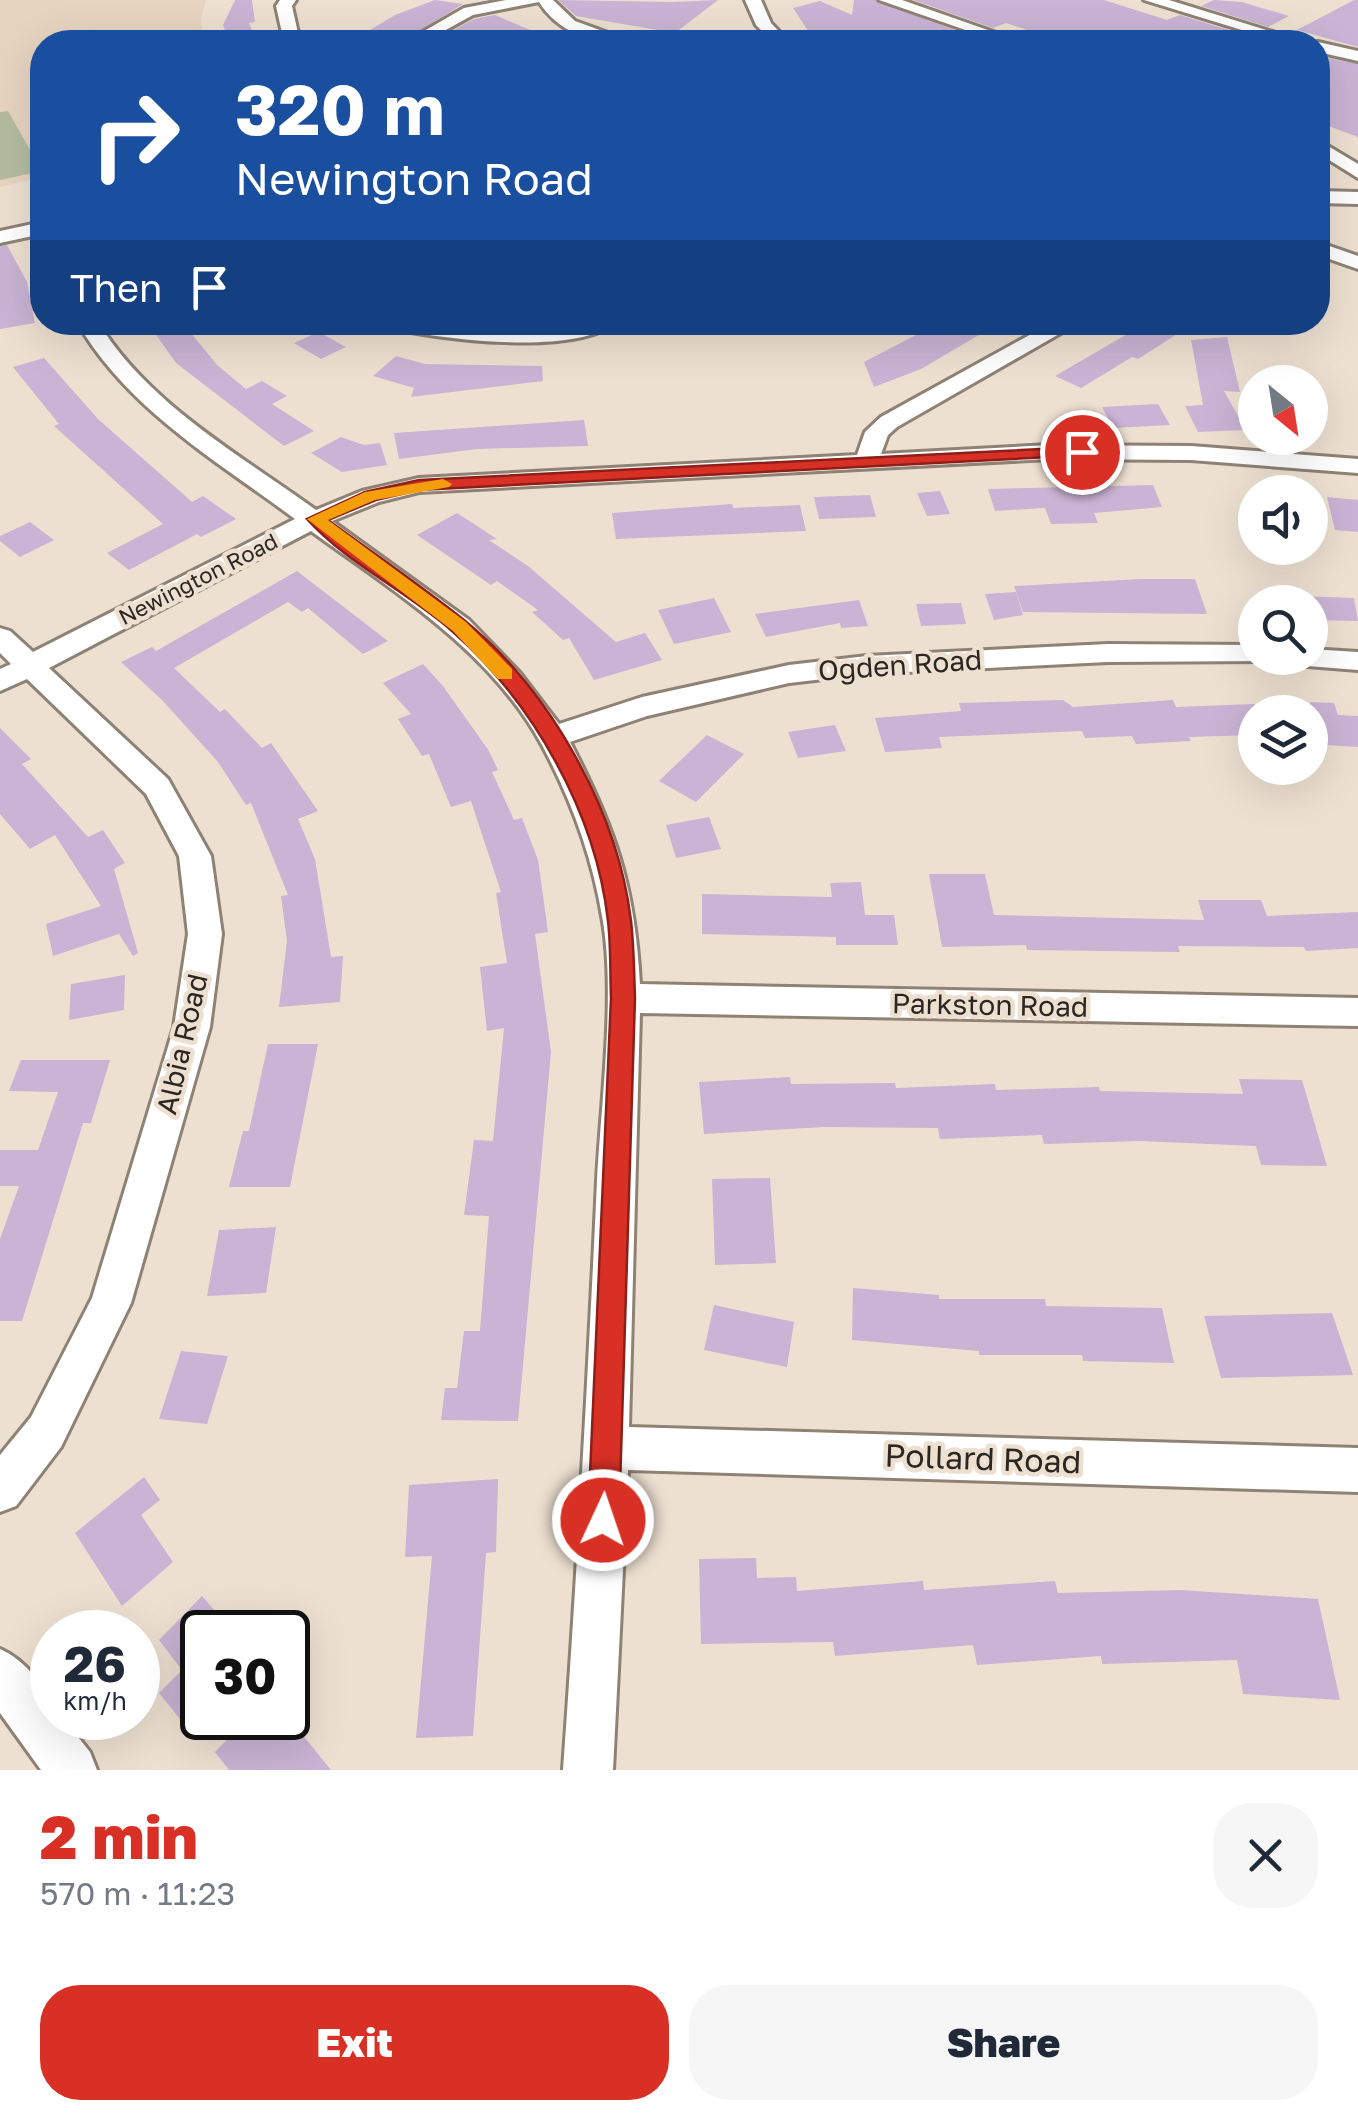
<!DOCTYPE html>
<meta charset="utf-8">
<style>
body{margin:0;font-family:"Golos Text",sans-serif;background:#f6f6f7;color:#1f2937;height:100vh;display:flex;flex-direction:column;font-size:38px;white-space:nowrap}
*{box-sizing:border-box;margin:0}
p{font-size:32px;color:#747a83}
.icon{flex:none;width:55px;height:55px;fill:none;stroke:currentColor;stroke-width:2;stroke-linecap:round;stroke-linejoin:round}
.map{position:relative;height:1770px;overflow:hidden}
.panel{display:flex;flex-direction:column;background:#fff;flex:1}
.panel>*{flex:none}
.top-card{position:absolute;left:30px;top:30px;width:1300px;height:305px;border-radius:40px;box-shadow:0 10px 40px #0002;background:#1a4fa0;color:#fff;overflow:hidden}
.needle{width:65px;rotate:150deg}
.buttons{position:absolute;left:1238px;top:365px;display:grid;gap:20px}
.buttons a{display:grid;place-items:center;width:90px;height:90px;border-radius:50%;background:#fff;box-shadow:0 10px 40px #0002;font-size:50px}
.speed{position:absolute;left:30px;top:1610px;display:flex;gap:20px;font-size:50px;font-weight:700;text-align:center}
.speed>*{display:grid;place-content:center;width:130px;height:130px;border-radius:50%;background:#fff;box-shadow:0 10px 40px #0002;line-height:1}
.speed small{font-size:25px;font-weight:400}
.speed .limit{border:5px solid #111;border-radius:15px;background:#fff;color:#111}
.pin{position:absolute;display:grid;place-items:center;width:85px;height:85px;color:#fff;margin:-42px;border:5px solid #fff;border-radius:50%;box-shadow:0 2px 10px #0007}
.me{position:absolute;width:110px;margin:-55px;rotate:3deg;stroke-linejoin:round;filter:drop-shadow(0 0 8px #0008)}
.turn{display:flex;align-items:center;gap:35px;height:210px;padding:0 40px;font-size:45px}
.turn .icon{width:130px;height:130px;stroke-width:2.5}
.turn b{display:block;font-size:70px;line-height:85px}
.then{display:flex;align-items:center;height:95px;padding:0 40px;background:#0003;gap:20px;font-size:38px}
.round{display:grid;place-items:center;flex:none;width:105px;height:105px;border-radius:40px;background:#f6f6f7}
.headline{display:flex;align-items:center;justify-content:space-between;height:170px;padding:0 40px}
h1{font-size:60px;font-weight:800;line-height:75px;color:#d93025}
.action{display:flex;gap:20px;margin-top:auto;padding:20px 40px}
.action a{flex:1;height:115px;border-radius:40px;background:#d93025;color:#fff;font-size:40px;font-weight:800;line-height:115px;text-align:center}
.action a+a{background:#f6f6f7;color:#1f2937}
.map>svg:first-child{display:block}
.built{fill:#e6d4c0}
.green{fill:#b4bca0}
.building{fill:#cab3d4}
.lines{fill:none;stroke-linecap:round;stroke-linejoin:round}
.minor-casing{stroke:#8e8275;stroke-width:6}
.minor{fill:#fff;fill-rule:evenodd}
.route{fill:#d93025;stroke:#8d1f18;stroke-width:2.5}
.slow{fill:#f59e0b}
.labels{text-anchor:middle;stroke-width:9;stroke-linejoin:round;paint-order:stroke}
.far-street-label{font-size:22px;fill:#2b2621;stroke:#ede0d1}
.street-label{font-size:28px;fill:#2b2621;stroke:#ede0d1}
.near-street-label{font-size:32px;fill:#2b2621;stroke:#ede0d1}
</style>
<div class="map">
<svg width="1358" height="1770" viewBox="0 0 1358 1770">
<rect width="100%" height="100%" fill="#ede0d1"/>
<path class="built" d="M 0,0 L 206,0 L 201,19 L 203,42 L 42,42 L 42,152 L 33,179 L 0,187 Z"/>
<path class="green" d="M 8,111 L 42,171 L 0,180 L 0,112 Z"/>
<g class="building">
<path d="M 235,0 L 252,0 L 255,22 L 249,23 L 254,36 L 228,39 L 223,25 Z"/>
<path d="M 435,0 L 463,4 L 402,42 L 350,42 L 395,15 Z"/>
<path d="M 558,0 L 672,2 L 718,0 L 675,33 L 576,16 Z"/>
<path d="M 854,0 L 875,0 L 971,36 L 955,42 L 826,42 L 811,35 L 793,8 L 820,1 L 852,15 Z"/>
<path d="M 913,0 L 1104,0 L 1167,20 L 1180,15 L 1249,36 L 1236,42 L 1064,42 L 1006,23 L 993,28 Z"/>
<path d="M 1214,0 L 1242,2 L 1289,16 L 1268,27 L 1201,6 Z"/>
<path d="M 1354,0 L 1358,0 L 1358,47 L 1297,30 Z"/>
<path d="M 495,15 L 558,42 L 431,42 L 474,19 Z"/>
<path d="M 1318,56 L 1358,64 L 1358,137 L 1318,122 Z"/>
<path d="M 7,245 L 27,282 L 35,323 L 0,329 L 0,246 Z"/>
<path d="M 147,322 L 182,322 L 217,365 L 246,389 L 262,381 L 287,396 L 272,404 L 314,431 L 284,446 L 176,363 Z"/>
<path d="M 941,322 L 1001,322 L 921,369 L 874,387 L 864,362 Z"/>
<path d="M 1148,322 L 1196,322 L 1138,359 L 1132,357 L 1081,388 L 1055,376 Z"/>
<path d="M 319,332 L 346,347 L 321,359 L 294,343 Z"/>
<path d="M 1227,337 L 1240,392 L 1224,391 L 1246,430 L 1198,432 L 1185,406 L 1203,405 L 1191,340 Z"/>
<path d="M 396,356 L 425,364 L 542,366 L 543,381 L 411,397 L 414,388 L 373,376 Z"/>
<path d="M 44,358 L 98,419 L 192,502 L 203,496 L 236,519 L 201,537 L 197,534 L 129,570 L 107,553 L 163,524 L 54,426 L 59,424 L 13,367 Z"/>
<path d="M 1158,404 L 1170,425 L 1113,428 L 1102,407 Z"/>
<path d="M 584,420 L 588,446 L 477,449 L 399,459 L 394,433 Z"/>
<path d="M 341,437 L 364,445 L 380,443 L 387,465 L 342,472 L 311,453 Z"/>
<path d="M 1153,485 L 1162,507 L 1094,513 L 1098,523 L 1051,524 L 1045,508 L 995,511 L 988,489 Z"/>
<path d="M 940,491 L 950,514 L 927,516 L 917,493 Z"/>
<path d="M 870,495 L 876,517 L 819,519 L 814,497 Z"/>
<path d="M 1327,497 L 1358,500 L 1358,532 L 1335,530 Z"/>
<path d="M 732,504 L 733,508 L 800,505 L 806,531 L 616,539 L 612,513 Z"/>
<path d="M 457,513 L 497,539 L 489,540 L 528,566 L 616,642 L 645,633 L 662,660 L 594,680 L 569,638 L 563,640 L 532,612 L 538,610 L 497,581 L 491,585 L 417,535 Z"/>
<path d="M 30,522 L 54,540 L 20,557 L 0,541 L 0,536 Z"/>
<path d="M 297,571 L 388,641 L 363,654 L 308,608 L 302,612 L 288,602 L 174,668 L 220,712 L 225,709 L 262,748 L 271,743 L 318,811 L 298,819 L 315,859 L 331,957 L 343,956 L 340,1002 L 279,1007 L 287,941 L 281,896 L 288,895 L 251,803 L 246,805 L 218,762 L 163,701 L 121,662 L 152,647 L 156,651 Z"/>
<path d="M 1140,579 L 1195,579 L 1207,614 L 1023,612 L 1014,586 Z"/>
<path d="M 1016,592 L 1023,615 L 994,620 L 985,594 Z"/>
<path d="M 1301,596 L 1354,598 L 1358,621 L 1310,620 L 1310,602 L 1304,602 Z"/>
<path d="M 714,598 L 731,632 L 674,644 L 658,610 Z"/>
<path d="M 859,600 L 868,626 L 841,628 L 840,623 L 766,637 L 755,614 Z"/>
<path d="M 961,603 L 966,624 L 921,626 L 916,604 Z"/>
<path d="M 423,664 L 443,686 L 489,751 L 498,770 L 492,772 L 514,820 L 522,818 L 538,860 L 548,932 L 535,934 L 551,1052 L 518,1421 L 441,1420 L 445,1388 L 457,1388 L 464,1331 L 480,1331 L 489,1216 L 464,1215 L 474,1140 L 493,1141 L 504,1028 L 487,1031 L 480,967 L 507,963 L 496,893 L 501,892 L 471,801 L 451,807 L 429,754 L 422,756 L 398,719 L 411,714 L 383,683 Z"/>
<path d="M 1063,700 L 1073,707 L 1173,700 L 1176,707 L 1255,704 L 1255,735 L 1189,737 L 1191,741 L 1136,744 L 1132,736 L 1085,738 L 1082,731 L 939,737 L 942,748 L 885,752 L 875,718 L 961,711 L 959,703 Z"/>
<path d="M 1310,702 L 1334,703 L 1338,715 L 1358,716 L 1358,747 L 1310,744 Z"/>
<path d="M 835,725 L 846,751 L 798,758 L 788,732 Z"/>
<path d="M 0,728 L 31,759 L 22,764 L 88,837 L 103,830 L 125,863 L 114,869 L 138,953 L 133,956 L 119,934 L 53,956 L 46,924 L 101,906 L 55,835 L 30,849 L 0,814 Z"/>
<path d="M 707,735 L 744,754 L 696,802 L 659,781 Z"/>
<path d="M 709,817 L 721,849 L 676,858 L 666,825 Z"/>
<path d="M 929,874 L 985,874 L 994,915 L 1204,920 L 1198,900 L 1261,900 L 1267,916 L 1358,912 L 1358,948 L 1306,951 L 1304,947 L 1178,946 L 1180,952 L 1027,950 L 1026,945 L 942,947 Z"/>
<path d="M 861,882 L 865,915 L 894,915 L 898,945 L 836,945 L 836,937 L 702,934 L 702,894 L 832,897 L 830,883 Z"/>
<path d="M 125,975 L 124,1010 L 69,1020 L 71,984 Z"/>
<path d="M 268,1044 L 318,1044 L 290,1187 L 229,1187 L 243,1131 L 249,1131 Z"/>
<path d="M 21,1060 L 110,1060 L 91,1123 L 83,1123 L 22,1321 L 0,1321 L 0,1239 L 19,1186 L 0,1186 L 0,1150 L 38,1150 L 58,1092 L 9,1091 Z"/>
<path d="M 790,1077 L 791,1084 L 895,1083 L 896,1088 L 995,1084 L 996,1090 L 1099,1087 L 1100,1091 L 1243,1094 L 1239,1079 L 1302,1080 L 1327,1166 L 1261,1165 L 1256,1146 L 1140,1141 L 1044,1144 L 1042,1135 L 940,1139 L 938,1128 L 824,1127 L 704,1134 L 699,1082 Z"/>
<path d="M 770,1178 L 776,1263 L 715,1265 L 712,1179 Z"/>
<path d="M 276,1227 L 266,1293 L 207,1296 L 219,1230 Z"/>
<path d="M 853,1288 L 939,1295 L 939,1299 L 1045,1299 L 1046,1306 L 1162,1308 L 1174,1363 L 1083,1361 L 1082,1355 L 979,1355 L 979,1351 L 852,1340 Z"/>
<path d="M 714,1305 L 794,1322 L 787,1367 L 704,1350 Z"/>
<path d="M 1332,1313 L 1353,1375 L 1221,1378 L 1204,1316 Z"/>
<path d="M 181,1351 L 228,1356 L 207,1424 L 159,1419 Z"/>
<path d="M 144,1477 L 160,1500 L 141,1515 L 173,1562 L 122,1606 L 75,1533 Z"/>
<path d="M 498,1479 L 496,1552 L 486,1553 L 473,1736 L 416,1738 L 432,1556 L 405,1557 L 409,1485 Z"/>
<path d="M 756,1558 L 757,1578 L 796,1577 L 797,1591 L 923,1581 L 924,1590 L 1055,1581 L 1058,1593 L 1180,1590 L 1318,1599 L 1340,1700 L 1243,1694 L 1237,1660 L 1102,1664 L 1101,1656 L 977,1665 L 973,1645 L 835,1656 L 833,1642 L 701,1644 L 699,1559 Z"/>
<path d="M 202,1596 L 233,1632 L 202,1632 L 202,1713 L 188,1729 L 159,1693 L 182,1670 L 159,1640 Z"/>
<path d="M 248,1718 L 289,1718 L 331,1770 L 229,1770 L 215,1752 Z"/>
</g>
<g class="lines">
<g class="minor-casing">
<g id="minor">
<path d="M 280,0 L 296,0 L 292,6 L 300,42 L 284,42 L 276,6 Z"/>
<path d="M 506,0 L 553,0 L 575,21 L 633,42 C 596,44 560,35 539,2 L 473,15 L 424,42 L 405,42 L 464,8 Z"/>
<path d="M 745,0 L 761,0 L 771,23 L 789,42 L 773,42 L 756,25 Z"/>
<path d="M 879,0 L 902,0 L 1022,42 L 1000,42 Z"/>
<path d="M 1144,0 L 1169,0 L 1305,42 L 1281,42 Z"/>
<path d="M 1317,42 L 1318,42 L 1358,51 L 1358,61 L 1318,52 Z"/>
<path d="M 1318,140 L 1358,164 L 1358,178 L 1318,153 Z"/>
<path d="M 1318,191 L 1358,192 L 1358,204 L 1318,203 Z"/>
<path d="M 42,222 L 42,234 L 0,243 L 0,231 Z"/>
<path d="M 1318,242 L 1358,256 L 1358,269 L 1318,255 Z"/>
<path d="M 77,322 L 98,322 C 148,404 240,455 316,510 L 362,491 L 419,478 L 857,455 L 865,432 L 881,417 L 1053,322 L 1080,322 L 897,427 L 888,435 L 881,454 L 1049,445 L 1191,446 L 1358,459 L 1358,473 L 1191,460 L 1049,459 L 419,492 L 379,502 L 332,521 L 469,620 L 520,673 L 559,724 L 642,697 L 789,665 L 867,656 L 1108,644 L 1255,645 L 1255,658 L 1267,658 L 1265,661 L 1108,662 L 867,674 L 789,683 L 647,716 L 570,742 C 615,828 635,886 640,984 L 1358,998 L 1358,1026 L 640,1013 L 629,1427 L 1358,1448 L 1358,1492 L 628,1470 L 613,1770 L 563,1770 C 577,1574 588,1377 597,1181 C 601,1103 616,990 602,916 C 592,856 571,799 542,745 C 491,651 395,592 311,531 L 49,668 L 168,779 L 211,856 L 222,934 L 210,1027 L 131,1303 L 61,1447 L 16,1506 L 0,1512 L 0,1455 L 31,1417 L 92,1298 L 174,1027 L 188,934 L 179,856 L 146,794 L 27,679 L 0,691 L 0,669 L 11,664 L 0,653 L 0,628 L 10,631 L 33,652 L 295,519 C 217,461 127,409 77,322 Z"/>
<path d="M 385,322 L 501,330 L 616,322 C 576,357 437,339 387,327 Z"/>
<path d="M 1295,374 L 1307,382 L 1285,382 L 1287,376 Z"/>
<path d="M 1310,649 L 1358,652 L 1358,670 L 1295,665 L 1291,658 L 1310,658 Z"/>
<path d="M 0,1649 C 24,1659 52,1691 52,1718 L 63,1718 L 90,1752 L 97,1770 L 41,1770 L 0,1713 Z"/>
</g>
</g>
<use href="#minor" class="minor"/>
</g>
<path class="route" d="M 1082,447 L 1091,452 L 1088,455 L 419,490 L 376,500 L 328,520 C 373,553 420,585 464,620 C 550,690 618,811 631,921 C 634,946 634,973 635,998 L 619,1520 L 614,1531 L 603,1535 L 592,1531 L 588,1520 L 611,998 C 610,973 611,946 608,921 C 596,813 533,702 452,631 C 408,592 345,562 307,519 L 365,492 L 419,480 Z"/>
<path class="slow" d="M 443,479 L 452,484 L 449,487 L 375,500 L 328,520 L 466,622 L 512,669 L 512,679 L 498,679 L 453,631 L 307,519 L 365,492 Z"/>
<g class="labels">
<g class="far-street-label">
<text transform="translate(198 579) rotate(-27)" y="8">Newington Road</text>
</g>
<g class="street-label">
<text transform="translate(900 665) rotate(-4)" y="10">Ogden Road</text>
<text transform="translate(990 1005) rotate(1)" y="10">Parkston Road</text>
<text transform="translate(182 1044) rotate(-77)" y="10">Albia Road</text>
</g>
<g class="near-street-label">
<text transform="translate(983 1459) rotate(2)" y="11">Pollard Road</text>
</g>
</g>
</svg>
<div class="buttons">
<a><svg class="needle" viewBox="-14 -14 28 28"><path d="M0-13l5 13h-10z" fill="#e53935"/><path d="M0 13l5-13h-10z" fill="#747a83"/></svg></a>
<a><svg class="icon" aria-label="sound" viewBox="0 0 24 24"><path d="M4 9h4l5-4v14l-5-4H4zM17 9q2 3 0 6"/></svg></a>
<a><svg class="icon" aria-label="search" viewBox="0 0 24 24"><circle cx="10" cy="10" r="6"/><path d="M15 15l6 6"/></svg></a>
<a><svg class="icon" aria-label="layers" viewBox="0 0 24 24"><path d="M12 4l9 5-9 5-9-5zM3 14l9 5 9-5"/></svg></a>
</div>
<div class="speed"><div>26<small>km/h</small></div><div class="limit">30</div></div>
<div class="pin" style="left:1082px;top:452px;background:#d93025"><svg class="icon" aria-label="arrive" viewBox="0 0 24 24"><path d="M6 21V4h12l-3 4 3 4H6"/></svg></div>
<svg class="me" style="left:603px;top:1520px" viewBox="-20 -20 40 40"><circle r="17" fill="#d93025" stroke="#fff" stroke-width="3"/><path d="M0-11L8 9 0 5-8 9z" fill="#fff"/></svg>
<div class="top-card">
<div class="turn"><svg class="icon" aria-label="right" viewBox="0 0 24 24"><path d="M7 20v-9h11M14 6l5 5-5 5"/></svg><div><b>320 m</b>Newington Road</div></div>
<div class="then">Then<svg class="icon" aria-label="arrive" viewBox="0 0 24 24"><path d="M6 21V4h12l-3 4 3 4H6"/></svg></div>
</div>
</div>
<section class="panel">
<div class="headline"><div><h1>2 min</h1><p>570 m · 11:23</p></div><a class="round"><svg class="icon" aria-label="close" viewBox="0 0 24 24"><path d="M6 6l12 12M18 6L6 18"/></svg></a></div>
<div class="action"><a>Exit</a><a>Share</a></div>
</section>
